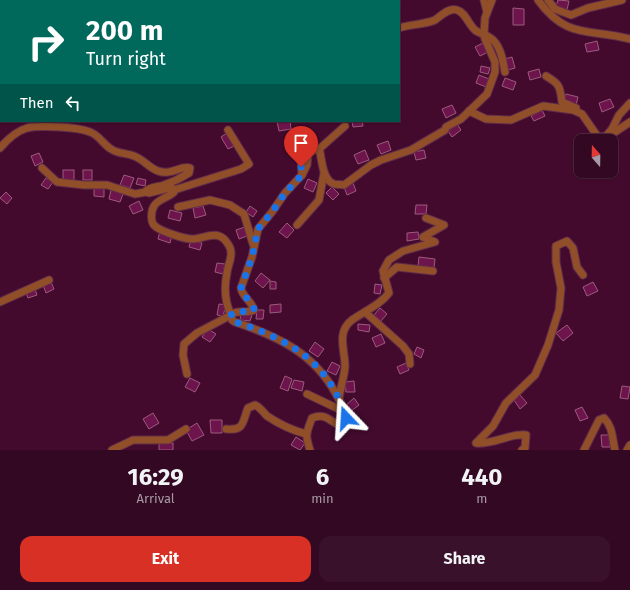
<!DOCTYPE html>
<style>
body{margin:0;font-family:"Fira Sans",sans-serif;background:#3a112a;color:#f1f3f6;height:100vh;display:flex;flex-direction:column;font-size:15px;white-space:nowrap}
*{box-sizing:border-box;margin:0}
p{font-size:13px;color:#a89aa5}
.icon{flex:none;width:22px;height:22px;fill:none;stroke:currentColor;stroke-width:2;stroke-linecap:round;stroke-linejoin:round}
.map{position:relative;height:450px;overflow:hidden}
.side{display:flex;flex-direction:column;background:#320822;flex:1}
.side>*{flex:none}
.hud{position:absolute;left:0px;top:0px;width:400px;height:122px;box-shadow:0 1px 3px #0004,0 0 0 1px #4d2940;background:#00695c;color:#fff;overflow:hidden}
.needle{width:26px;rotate:340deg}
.controls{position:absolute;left:574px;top:134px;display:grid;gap:8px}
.controls a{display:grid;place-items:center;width:44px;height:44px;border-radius:8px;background:#320822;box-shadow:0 1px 3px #0004,0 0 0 1px #4d2940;font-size:20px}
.pin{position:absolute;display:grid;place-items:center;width:34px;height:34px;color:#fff;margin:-41px -17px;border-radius:50% 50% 50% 0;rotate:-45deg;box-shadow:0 0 4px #0007}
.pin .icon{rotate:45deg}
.me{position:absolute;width:44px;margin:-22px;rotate:340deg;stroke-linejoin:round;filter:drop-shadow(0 0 3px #0008)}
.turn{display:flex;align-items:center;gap:14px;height:84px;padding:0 20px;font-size:18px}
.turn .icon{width:52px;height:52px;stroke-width:2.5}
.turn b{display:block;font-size:28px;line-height:34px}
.then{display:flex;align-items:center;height:38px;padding:0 20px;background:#0003;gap:8px;font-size:15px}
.eta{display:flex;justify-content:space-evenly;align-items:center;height:68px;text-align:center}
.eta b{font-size:24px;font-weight:700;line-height:28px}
.primary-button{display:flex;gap:8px;margin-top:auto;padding:8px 20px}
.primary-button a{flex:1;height:46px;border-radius:12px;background:#d93025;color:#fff;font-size:16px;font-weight:700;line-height:46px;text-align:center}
.primary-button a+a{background:#3a112a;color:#f1f3f6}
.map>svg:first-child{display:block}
.building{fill:#6e144c;stroke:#9b5b7c}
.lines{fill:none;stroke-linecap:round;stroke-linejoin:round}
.minor-casing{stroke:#602c4b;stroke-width:9}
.minor{stroke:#904e29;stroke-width:7}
.route{stroke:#1a73e8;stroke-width:7;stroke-dasharray:0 12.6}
</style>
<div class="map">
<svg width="630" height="450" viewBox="0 0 630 450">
<rect width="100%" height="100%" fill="#430a2d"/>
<g class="building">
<path d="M 558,0 L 569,1 L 567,10 L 556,6 Z"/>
<path d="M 513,8 L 524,9 L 524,25 L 513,25 Z"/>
<path d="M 597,41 L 599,50 L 587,52 L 585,44 Z"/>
<path d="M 483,43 L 488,52 L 480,56 L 475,47 Z"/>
<path d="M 512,57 L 515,68 L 508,70 L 505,59 Z"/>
<path d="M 481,66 L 490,68 L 488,74 L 480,72 Z"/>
<path d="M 539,69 L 541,77 L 530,80 L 528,72 Z"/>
<path d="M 479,75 L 489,79 L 486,87 L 476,83 Z"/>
<path d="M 505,78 L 516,82 L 513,90 L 502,86 Z"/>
<path d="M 566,94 L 578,97 L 576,105 L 563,101 Z"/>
<path d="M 610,99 L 614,107 L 602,112 L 599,103 Z"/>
<path d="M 452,105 L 456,113 L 446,118 L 442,109 Z"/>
<path d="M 542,110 L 545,116 L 534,121 L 531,116 Z"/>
<path d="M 277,121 L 290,121 L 291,129 L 279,131 Z"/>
<path d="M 352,121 L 362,121 L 363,126 L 353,127 Z"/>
<path d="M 457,124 L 461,130 L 452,137 L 448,131 Z"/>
<path d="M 227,133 L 234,146 L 228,149 L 221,137 Z"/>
<path d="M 388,141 L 391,150 L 381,154 L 377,145 Z"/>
<path d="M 365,150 L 369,160 L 358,164 L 354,155 Z"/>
<path d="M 424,150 L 426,158 L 416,160 L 414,152 Z"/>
<path d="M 39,153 L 43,162 L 35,166 L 31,156 Z"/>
<rect x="63" y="170" width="11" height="10"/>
<rect x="83" y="170" width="9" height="10"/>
<path d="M 124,175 L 134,178 L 130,188 L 120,185 Z"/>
<path d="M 46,178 L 53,182 L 48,189 L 41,185 Z"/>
<path d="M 138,178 L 146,180 L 145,186 L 136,184 Z"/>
<path d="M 308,179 L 317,183 L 313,192 L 304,188 Z"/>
<path d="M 353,183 L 356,191 L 347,195 L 344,187 Z"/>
<path d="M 94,187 L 104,188 L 104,197 L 94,196 Z"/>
<path d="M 332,187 L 339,194 L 333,200 L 326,193 Z"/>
<path d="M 111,190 L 123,194 L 120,202 L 109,199 Z"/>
<path d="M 6,192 L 12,198 L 7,204 L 0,198 Z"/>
<path d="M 139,201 L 143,210 L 133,214 L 129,206 Z"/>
<path d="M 416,205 L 427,205 L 426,214 L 415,214 Z"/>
<path d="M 203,206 L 206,215 L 195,218 L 193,208 Z"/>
<path d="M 250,206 L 257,211 L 253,217 L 246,212 Z"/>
<path d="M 170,210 L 182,213 L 180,221 L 168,218 Z"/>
<path d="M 287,223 L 294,230 L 287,238 L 279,232 Z"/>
<path d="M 245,227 L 247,236 L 239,239 L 236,230 Z"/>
<path d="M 160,231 L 172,235 L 170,243 L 158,239 Z"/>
<path d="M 418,232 L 419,239 L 407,241 L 407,233 Z"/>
<path d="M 191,240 L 202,243 L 200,250 L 189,247 Z"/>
<path d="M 419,257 L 435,259 L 434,268 L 418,266 Z"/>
<path d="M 217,263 L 225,264 L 223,274 L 215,272 Z"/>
<path d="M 261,273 L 270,280 L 263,288 L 255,281 Z"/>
<path d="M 270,281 L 276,282 L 276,289 L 270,289 Z"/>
<path d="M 51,282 L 54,289 L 46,293 L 43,285 Z"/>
<path d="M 593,282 L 598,291 L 587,296 L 583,287 Z"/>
<path d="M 375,284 L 382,285 L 380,294 L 374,293 Z"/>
<path d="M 35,289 L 37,295 L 28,298 L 26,293 Z"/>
<path d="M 219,304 L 226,305 L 223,316 L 217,315 Z"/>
<path d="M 281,304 L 281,312 L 270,313 L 270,305 Z"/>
<path d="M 380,308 L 387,314 L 381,321 L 374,315 Z"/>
<path d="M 257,310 L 264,310 L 263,319 L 256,319 Z"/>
<path d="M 241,313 L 252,315 L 250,321 L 240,320 Z"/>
<path d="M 358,324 L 370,325 L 369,332 L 358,330 Z"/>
<path d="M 567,325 L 573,333 L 563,341 L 556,333 Z"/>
<path d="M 208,329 L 216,334 L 210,342 L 202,337 Z"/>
<path d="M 381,334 L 385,343 L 376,347 L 372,338 Z"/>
<path d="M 315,342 L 324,349 L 318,357 L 309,351 Z"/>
<path d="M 417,347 L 424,350 L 421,358 L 414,354 Z"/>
<path d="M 332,362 L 340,366 L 336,375 L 327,371 Z"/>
<path d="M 406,363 L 409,370 L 400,374 L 397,367 Z"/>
<path d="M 285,376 L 292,379 L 288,391 L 280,388 Z"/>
<path d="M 190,378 L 200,383 L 195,392 L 185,387 Z"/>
<path d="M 294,380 L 304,382 L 302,391 L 291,388 Z"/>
<path d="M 354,381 L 355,392 L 346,392 L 345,382 Z"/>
<path d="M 622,386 L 630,387 L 628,399 L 620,398 Z"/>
<path d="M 520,395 L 527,403 L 520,409 L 514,400 Z"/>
<path d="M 354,398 L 359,405 L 350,412 L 345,406 Z"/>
<path d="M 582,407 L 588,418 L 580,421 L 575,410 Z"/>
<path d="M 153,413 L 159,423 L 149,429 L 143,419 Z"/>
<path d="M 210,420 L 222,420 L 222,433 L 211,433 Z"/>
<path d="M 197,423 L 204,435 L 192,441 L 186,430 Z"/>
<path d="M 601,435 L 609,435 L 610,447 L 602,447 Z"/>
<path d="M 296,437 L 305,443 L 300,450 L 291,445 Z"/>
<rect x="159" y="443" width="14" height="7"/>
</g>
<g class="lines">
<g class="minor-casing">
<g id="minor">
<path d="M 225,0 L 225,1"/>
<path d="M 484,0 L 487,12"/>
<path d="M 538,0 C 567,40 589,28 630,39"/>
<path d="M 548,0 L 555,9 L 571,15 L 588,8 L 622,0"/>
<path d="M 123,1 L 130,0"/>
<path d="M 399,28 C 411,24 423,25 435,20 C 441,16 449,7 457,10 C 465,12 469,25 475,30 C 478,33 485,34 489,37 C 500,43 503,60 505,72"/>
<path d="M 546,76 C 560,84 560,87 562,102 L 576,108"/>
<path d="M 469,111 L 486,119 L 511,120 L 543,106 L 573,110 L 582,114 L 598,137 L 609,136 L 630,122"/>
<path d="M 296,135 L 301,158 L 302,175"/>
<path d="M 607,135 L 612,129 L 619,115 L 630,103"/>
<path d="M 0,148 C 6,141 17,131 27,128 C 40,125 78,127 90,132 C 99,135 103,144 111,149 C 118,154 127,153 134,156 C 143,159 149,168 158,171 C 171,176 181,165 190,168 L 189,173 C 181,178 173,182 164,185 C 158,187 150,187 146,191 L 149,193 L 169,188 L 172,188 L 174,190 L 174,192 C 168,198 158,199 154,206 C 151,211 150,222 155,226 C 160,231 184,239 192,239 C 201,239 211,233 219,236 C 223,237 226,241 228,244 C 235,254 228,263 227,273 C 224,287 225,302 231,315 L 197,333 L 184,344 L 183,355 L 187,374"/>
<path d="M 318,150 L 345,126"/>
<path d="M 42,168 L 57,182 L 84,185 L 107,185 L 135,194 L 146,192"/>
<path d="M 174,190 L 241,169 L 249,164 L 228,130"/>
<path d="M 178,207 L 210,200 L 230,205 L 244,214 L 253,244"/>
<path d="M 297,225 L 319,200 L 324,173"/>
<path d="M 384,278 L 397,267 L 433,271"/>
<path d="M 0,302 L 49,280"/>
<path d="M 365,312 L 403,346 L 409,354 L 410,364"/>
<path d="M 307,394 L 345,412"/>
<path d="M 339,399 C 340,389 345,374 345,366 C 345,350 336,332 352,320 C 365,311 380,305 389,293 L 383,271 L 389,260 L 403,251 L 435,242 L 423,237 L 444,225 L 426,218"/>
<path d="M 226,429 C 245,431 242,422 248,408 L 255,405 C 260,407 263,412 267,416 C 279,424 291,430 306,434"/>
<path d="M 112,450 L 133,440 L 168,440 L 186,429"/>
<path d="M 310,450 C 305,434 306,434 312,418 C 326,412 330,422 341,426 L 346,423 C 346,412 341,403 336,394 C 314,353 277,336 235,322 L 232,320 L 231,315 C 237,309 246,314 254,310 C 252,301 242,297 241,288 L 252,257 L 258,229 L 272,212 L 285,193 L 302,175 L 307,165 L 308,155 L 313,150 L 318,150 L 320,152 C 322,162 323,180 334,184 C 337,185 341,184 344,185 L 371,165 L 381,160 L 411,150 L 445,130 L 446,127 L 461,119 L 487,94 L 495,72 L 495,62 L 485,39 L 484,34 L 485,18 L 492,0"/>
<path d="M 522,450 L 525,448 L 526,435 C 509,433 494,445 476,443 L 493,426 L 506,403 L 535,375 L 548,345 L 559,310 L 561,288 L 556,262 L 556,246 L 567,241 L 573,248 L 577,267 L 583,275"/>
<path d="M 584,450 L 599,420 L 604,418 C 613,427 612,438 615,450"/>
<path d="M 627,450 L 630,445"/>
</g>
</g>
<use href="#minor" class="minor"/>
</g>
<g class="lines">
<path class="route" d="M 301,167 L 302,175 L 285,193 L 272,212 L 258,229 L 252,257 L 241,288 C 242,297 253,301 254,310 C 246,314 237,308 231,315 L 232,320 L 235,322 C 276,335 315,353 336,393 C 340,401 344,409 346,418"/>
</g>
</svg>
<div class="controls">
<a><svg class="needle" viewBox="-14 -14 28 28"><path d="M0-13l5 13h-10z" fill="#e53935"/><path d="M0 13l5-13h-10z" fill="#a89aa5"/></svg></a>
</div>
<div class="pin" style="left:301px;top:167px;background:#d93025"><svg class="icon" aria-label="arrive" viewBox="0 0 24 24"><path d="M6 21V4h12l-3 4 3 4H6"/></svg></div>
<svg class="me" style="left:346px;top:418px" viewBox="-20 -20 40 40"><path d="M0-17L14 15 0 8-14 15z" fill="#1a73e8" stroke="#fff" stroke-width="4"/></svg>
<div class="hud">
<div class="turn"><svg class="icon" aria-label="right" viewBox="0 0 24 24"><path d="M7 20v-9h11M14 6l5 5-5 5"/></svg><div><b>200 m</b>Turn right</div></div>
<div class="then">Then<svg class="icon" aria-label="left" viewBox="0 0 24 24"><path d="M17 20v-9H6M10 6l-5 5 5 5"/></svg></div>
</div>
</div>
<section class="side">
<div class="eta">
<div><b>16:29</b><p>Arrival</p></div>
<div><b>6</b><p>min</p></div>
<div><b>440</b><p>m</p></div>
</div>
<div class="primary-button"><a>Exit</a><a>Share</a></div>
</section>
